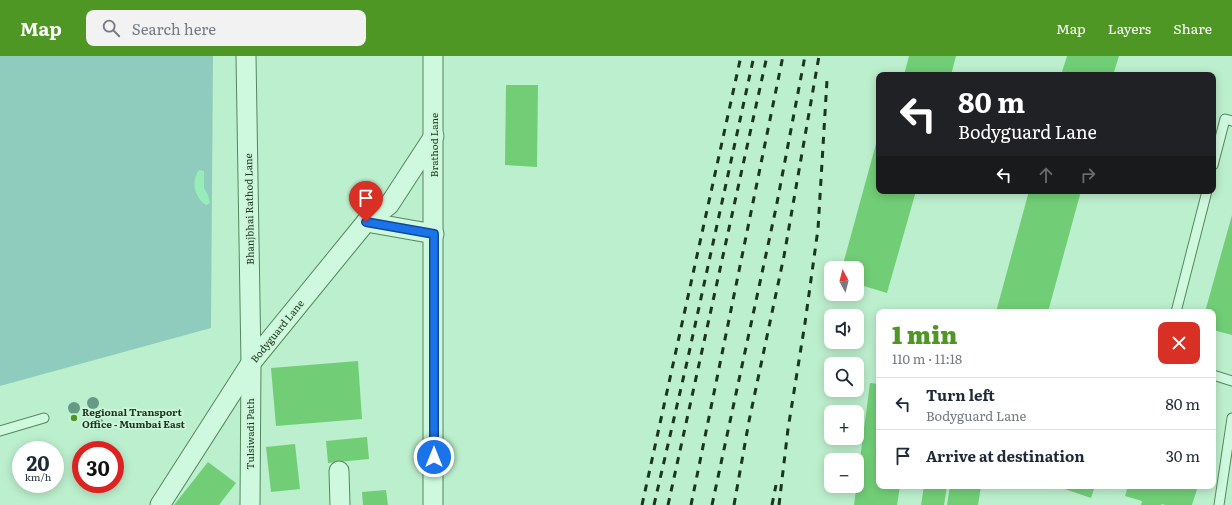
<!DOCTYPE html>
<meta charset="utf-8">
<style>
body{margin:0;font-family:Literata,serif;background:#f2f2f3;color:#1f2937;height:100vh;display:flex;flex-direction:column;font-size:15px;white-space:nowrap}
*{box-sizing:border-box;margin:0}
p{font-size:13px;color:#747a83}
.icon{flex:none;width:22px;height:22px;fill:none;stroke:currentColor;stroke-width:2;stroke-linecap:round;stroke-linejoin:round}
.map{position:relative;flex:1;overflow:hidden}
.details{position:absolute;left:876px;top:253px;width:340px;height:180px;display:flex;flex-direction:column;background:#fff;border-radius:8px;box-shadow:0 2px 10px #0003}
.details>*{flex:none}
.banner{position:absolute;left:876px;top:16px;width:340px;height:122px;border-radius:8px;box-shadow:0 2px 10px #0003;background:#202124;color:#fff;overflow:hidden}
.needle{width:26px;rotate:353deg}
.controls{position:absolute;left:824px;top:205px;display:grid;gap:8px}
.controls a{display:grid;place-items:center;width:40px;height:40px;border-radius:8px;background:#fff;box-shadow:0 2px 10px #0003;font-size:20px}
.speed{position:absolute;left:12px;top:385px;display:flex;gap:8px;font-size:20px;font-weight:700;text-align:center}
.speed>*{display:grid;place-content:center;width:52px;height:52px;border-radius:50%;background:#fff;box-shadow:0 2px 10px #0003;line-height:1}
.speed small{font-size:10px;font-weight:400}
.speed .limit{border:6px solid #d22;background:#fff;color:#111}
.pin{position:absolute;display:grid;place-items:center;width:34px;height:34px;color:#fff;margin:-41px -17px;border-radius:50% 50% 50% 0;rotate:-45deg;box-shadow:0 0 4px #0007}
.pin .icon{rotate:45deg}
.me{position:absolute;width:44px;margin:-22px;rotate:0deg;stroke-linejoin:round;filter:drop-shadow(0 0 3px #0008)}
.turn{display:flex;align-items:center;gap:14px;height:84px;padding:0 16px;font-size:18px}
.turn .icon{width:52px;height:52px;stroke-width:2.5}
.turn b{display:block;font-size:28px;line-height:34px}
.lanes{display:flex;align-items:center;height:38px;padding:0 16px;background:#0003;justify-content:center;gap:20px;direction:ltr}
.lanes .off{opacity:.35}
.round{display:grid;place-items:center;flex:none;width:42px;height:42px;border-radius:8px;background:#f2f2f3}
.head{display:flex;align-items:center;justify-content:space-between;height:68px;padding:0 16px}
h1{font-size:24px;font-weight:800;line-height:30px;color:#4f9724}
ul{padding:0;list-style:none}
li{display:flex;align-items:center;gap:12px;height:52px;padding:0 16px;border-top:1px solid #e0e1e3}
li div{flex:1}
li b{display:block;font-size:15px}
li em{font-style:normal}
header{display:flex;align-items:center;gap:24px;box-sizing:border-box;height:56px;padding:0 20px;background:#4f9724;color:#fff}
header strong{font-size:19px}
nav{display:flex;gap:22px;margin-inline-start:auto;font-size:14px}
.search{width:280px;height:36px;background:#f2f2f3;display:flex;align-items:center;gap:10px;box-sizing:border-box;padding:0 14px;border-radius:8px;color:#747a83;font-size:15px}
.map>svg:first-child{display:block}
.green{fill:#90ccbe}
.sand{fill:#98ecb7}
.building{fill:#71ce76}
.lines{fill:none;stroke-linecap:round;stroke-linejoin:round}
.service-casing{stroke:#55865e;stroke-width:11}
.minor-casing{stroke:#55865e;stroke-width:21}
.service{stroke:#cff9de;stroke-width:9}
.minor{stroke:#cff9de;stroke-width:19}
.rail{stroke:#1b351e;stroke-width:3;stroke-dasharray:7 7;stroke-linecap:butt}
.tree{fill:#679987}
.route-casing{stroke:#114b97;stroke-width:10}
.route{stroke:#1a73e8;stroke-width:7}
.poi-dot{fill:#4f9724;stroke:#ccf6da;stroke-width:1.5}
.labels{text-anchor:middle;stroke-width:3.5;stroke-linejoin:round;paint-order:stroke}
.street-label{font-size:10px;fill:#1b351e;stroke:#ccf6da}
.poi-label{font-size:10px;font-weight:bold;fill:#1b351e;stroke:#ccf6da;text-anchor:start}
</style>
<header>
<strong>Map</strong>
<div class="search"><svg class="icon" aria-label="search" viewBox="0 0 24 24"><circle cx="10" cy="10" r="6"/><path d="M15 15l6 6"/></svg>Search here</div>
<nav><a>Map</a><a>Layers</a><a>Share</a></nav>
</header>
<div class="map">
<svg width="1232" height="449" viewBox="0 0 1232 449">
<rect width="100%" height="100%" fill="#bcefcd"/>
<path class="green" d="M 0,0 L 213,0 L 211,272 L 0,330 Z"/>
<path class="sand" d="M 199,114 L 204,115 L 204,132 L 208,139 L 210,147 L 206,149 C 194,141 191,125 199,114 Z"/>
<g class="building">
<path d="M 909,0 L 956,0 L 951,19 L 904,19 Z"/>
<path d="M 1067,0 L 1119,0 L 1113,19 L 1061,19 Z"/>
<path d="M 506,29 L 538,29 L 537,111 L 505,109 Z"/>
<path d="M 879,77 L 879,135 L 916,135 L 887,237 L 857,228 L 857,212 L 842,212 Z"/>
<path d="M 1029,135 L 1081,135 L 1048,256 L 996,256 Z"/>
<path d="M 1232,159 L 1232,279 L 1213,274 L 1213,256 L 1205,256 Z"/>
<path d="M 358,305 L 362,363 L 276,370 L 271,312 Z"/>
<path d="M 870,327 L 879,328 L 879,430 L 900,430 L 897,449 L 854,449 Z"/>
<path d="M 367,381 L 369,403 L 328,407 L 326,385 Z"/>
<path d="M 295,388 L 300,433 L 271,436 L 266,391 Z"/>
<path d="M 208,406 L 236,427 L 219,449 L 174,449 Z"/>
<path d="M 924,430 L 947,430 L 944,449 L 921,449 Z"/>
<path d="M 950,430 L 981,430 L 978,449 L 947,449 Z"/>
<path d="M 1056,430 L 1095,430 L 1091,442 Z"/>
<path d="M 1128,430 L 1198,430 L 1192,449 L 1165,449 L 1162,448 L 1161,449 L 1141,449 L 1142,445 L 1125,440 Z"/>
<path d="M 386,434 L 388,449 L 363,449 L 362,436 Z"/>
</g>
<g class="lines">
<g class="service-casing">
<g id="service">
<path d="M 1213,109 L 1225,63 L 1232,65"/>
<path d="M 1176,256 L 1207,135"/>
<path d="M 1213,319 L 1232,325"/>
<path d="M 0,375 L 44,362"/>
<path d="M 1219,449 L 1232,362"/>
</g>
</g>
<g class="minor-casing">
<g id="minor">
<path d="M 246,0 L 251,307 L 250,449"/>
<path d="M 433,0 L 433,449"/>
<path d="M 366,166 L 389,149 L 434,80"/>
<path d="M 339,415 L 340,449"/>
<path d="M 160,449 L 251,307 L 366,166 L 434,178"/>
</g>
</g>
<use href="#service" class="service"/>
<use href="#minor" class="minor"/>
<g class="rail">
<path d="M 642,449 L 741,0"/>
<path d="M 654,449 L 687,306 L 754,0"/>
<path d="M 668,449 L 767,0"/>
<path d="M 691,449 L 783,0"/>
<path d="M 712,449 L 776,152 L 805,0"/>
<path d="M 734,449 L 749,365 L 784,200 L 819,0"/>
<path d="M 772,449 L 776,429"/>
<path d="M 779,449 L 788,373 L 805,267 L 818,173 L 827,24"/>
</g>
</g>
<g class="tree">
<circle cx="93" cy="347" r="6"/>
<circle cx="74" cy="352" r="6"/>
<circle cx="98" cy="368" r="6"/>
</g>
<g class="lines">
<g class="route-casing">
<path id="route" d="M 366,166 L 434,178 L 434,401"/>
</g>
<use href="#route" class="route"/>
</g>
<circle class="poi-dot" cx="74" cy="362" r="4"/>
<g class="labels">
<g class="street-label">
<text transform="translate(434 89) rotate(-90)" y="4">Brathod Lane</text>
<text transform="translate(249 153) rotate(-91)" y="4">Bhanjbhai Rathod Lane</text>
<text transform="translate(277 275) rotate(-51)" y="4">Bodyguard Lane</text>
<text transform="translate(250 378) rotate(-90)" y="4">Tulsiwadi Path</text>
</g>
<g class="poi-label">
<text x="82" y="360">Regional Transport<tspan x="82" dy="12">Office - Mumbai East</tspan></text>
</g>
</g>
</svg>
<div class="controls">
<a><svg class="needle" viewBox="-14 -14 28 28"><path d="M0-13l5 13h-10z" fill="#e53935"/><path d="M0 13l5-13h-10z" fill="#747a83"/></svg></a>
<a><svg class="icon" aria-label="sound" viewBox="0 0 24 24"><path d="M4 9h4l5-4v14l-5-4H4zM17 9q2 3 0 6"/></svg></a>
<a><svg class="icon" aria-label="search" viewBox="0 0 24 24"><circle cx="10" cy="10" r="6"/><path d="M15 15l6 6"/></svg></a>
<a>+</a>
<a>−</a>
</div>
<div class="speed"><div>20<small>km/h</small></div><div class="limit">30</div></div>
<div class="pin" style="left:366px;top:166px;background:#d93025"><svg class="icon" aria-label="arrive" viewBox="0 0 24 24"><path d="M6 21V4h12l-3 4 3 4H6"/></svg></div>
<svg class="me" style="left:434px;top:401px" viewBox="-20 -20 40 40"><circle r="17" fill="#1a73e8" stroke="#fff" stroke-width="3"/><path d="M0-11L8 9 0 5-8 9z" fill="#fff"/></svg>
<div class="banner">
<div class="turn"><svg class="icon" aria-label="left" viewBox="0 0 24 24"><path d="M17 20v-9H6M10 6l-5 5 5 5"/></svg><div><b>80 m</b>Bodyguard Lane</div></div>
<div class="lanes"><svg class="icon" aria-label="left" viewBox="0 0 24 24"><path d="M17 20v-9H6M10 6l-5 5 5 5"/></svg><svg class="icon off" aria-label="ahead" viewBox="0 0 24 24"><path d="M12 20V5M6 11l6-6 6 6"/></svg><svg class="icon off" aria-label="right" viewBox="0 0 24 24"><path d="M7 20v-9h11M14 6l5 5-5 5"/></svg></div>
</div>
<section class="details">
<div class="head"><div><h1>1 min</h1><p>110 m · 11:18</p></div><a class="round" style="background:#d93025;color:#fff"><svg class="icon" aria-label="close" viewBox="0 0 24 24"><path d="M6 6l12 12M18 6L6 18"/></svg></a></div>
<ul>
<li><svg class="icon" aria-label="left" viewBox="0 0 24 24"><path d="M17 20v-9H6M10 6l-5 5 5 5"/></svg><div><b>Turn left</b><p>Bodyguard Lane</p></div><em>80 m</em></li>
<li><svg class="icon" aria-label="arrive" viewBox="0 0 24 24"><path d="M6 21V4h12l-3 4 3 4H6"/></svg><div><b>Arrive at destination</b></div><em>30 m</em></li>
</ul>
</section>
</div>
